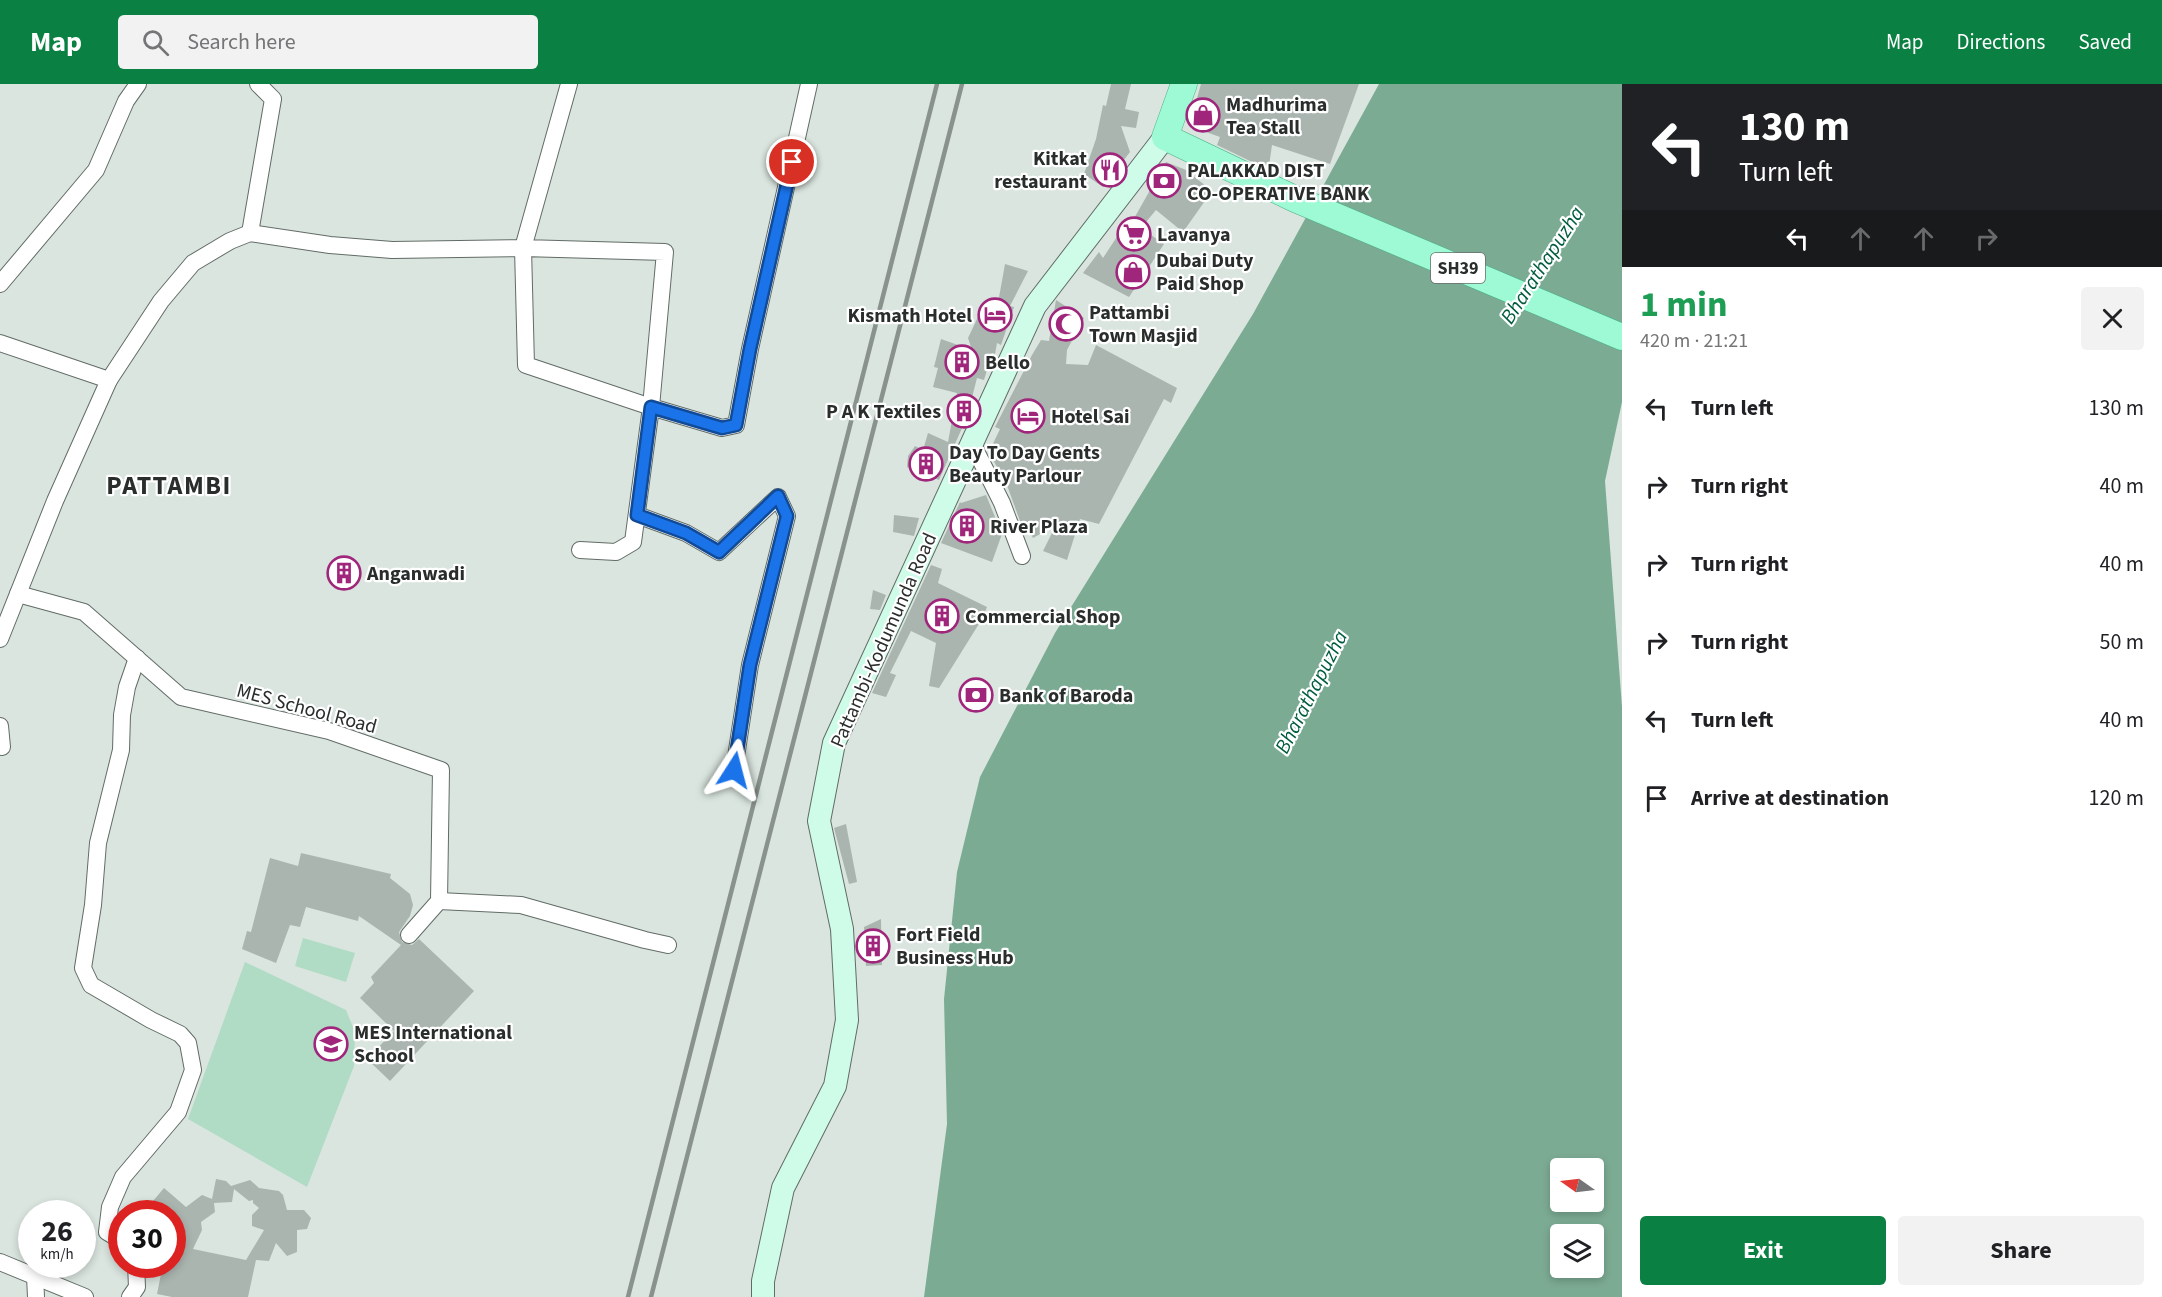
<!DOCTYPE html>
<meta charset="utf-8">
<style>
body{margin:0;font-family:"Source Sans 3",sans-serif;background:#f2f2f2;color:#202124;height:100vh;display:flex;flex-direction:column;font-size:22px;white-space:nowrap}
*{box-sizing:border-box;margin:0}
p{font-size:20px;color:#757577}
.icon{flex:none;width:33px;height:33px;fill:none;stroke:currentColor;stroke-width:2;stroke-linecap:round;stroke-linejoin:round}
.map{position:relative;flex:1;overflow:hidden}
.drawer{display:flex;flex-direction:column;background:#fff;width:540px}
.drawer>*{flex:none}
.hud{background:#202124;color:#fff;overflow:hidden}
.needle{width:39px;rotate:284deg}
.buttons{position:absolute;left:1550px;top:1074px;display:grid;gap:12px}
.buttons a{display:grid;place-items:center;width:54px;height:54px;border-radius:6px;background:#fff;box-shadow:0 3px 9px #0003;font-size:30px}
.speed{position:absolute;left:18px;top:1116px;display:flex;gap:12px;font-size:30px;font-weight:700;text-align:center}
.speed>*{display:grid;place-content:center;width:78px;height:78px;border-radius:50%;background:#fff;box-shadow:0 3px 9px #0003;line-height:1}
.speed small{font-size:15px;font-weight:400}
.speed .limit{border:9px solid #d22;background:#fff;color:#111}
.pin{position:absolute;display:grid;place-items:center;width:51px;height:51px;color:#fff;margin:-26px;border:3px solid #fff;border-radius:50%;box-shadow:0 2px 6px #0007}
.me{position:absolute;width:66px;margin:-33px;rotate:9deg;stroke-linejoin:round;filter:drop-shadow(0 0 4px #0008)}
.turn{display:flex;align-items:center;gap:21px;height:126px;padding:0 18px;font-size:27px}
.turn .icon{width:78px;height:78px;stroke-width:2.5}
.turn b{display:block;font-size:42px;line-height:51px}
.lanes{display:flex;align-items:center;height:57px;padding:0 18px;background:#0003;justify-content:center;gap:30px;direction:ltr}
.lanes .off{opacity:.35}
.round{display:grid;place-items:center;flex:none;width:63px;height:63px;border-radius:6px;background:#f2f2f2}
.overview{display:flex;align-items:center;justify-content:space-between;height:102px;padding:0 18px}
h1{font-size:36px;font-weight:700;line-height:45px;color:#1e9e55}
.button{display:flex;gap:12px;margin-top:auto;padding:12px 18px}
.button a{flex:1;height:69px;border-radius:6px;background:#0b8043;color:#fff;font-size:24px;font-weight:700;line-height:69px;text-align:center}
.button a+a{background:#f2f2f2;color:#202124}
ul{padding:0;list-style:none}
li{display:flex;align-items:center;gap:18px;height:78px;padding:0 18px}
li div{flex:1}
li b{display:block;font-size:22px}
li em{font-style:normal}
header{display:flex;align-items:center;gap:36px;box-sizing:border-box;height:84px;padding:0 30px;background:#0b8043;color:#fff}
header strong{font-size:28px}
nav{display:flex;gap:33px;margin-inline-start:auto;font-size:21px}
.search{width:420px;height:54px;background:#f2f2f2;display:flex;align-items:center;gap:15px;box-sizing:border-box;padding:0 21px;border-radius:6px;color:#757577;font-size:22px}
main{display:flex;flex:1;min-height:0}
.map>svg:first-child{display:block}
.green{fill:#b0dbc5}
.water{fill:#7cab93;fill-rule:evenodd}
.building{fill:#abb5b0;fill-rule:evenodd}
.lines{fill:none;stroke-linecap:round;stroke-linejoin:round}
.minor-casing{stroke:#626c66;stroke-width:18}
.secondary-casing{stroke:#626c66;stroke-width:24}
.primary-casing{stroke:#4ab086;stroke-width:27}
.minor{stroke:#fff;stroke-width:16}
.secondary{stroke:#cefce9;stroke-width:22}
.primary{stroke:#9dfad4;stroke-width:26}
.rail{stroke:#8a928e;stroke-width:4.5}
.route-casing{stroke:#114b97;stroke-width:15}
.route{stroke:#1a73e8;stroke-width:10}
.labels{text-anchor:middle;stroke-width:4.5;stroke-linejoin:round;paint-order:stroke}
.shield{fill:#fff;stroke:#696c6b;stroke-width:1.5}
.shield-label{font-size:18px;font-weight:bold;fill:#292d2b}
.poi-label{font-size:20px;font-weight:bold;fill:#292d2b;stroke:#fff;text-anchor:start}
.street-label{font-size:20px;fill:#292d2b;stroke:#fff}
.water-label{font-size:21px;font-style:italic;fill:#005c3e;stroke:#fff}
.district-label{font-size:26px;font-weight:bold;letter-spacing:1.5px;fill:#292d2b;stroke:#fff}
</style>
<header>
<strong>Map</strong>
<div class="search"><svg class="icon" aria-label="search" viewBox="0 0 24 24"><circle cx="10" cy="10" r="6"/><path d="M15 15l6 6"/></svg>Search here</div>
<nav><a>Map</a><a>Directions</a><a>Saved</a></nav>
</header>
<main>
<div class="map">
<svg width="1622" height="1213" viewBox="0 0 1622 1213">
<rect width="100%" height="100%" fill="#dae5df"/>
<g class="green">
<path d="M 303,854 L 355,869 L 346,898 L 295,882 Z"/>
<path d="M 245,878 L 346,926 L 355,948 L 354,982 L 307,1103 L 188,1035 Z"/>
</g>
<path class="water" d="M 1379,0 L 1622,0 L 1622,318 L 1605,397 L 1622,623 L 1622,1213 L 924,1213 L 947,1040 L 944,915 L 957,788 L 980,693 L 1055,549 L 1253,230 ZM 1560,1084 L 1593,1084 L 1593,1118 L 1560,1118 ZM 1560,1150 L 1593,1150 L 1593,1184 L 1560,1184 Z"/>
<g class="building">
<path d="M 1111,0 L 1131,0 L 1125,25 L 1139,28 L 1136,44 L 1121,42 L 1130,68 L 1103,103 L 1084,90 L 1096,55 L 1103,21 L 1106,22 Z"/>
<path d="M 1201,0 L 1359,0 L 1330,80 L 1272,61 L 1269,82 L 1250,77 L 1217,61 L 1220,53 L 1189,42 Z"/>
<path d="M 1166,78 L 1186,86 L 1212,107 L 1183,148 L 1156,126 L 1141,144 L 1164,160 L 1129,213 L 1083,189 L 1099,168 L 1103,174 L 1128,136 L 1132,138 Z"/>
<path d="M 1005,180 L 1028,187 L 1010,222 L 1014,223 L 1001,261 L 997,259 L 995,270 L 992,269 L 984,296 L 977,294 L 969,325 L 970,326 L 939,396 L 907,383 L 908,372 L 915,362 L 923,366 L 928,349 L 948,358 L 957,309 L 933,303 L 938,284 L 934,283 L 941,255 L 972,266 L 968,254 L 986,216 L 998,219 Z"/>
<path d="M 1056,216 L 1084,234 L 1067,266 L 1066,280 L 1088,281 L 1096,261 L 1177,304 L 1171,319 L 1164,315 L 1099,440 L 1080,435 L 1067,476 L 1043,467 L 1056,441 L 1033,454 L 1024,437 L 1020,437 L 1008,404 L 989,368 L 1000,345 L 995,343 L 1032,271 L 1041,256 L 1049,257 Z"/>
<path d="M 986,411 L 1002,450 L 992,478 L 941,459 L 960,418 L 961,419 Z"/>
<path d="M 894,431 L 919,434 L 914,452 L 893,448 Z"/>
<path d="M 931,481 L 942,485 L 938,499 L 987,523 L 982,535 L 939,604 L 929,602 L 936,559 L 911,547 L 890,589 L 896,591 L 886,613 L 872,609 Z"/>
<path d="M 873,506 L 886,511 L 880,526 L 870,525 Z"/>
<path d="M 971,598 L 988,603 L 980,628 L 963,620 Z"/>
<path d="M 846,740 L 857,798 L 849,800 L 834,744 Z"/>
<path d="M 301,769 L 391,790 L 390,794 L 410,810 L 413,821 L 410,832 L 399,848 L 402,858 L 412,861 L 419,855 L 474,907 L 390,997 L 367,975 L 394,947 L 360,914 L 374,899 L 371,893 L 401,861 L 359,832 L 358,837 L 306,823 L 300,843 L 290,841 L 276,879 L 242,865 L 247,847 L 251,848 L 270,774 L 298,782 Z"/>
<path d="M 881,835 L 882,881 L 866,882 L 864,843 Z"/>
<path d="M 216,1095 L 226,1097 L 231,1102 L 250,1096 L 259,1104 L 279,1107 L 283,1111 L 287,1126 L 304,1126 L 311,1134 L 307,1145 L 297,1146 L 297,1168 L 287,1172 L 276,1159 L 269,1177 L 256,1176 L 248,1213 L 172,1213 L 157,1210 L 163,1180 L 172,1180 L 172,1130 L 142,1130 L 164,1104 L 186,1123 L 202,1111 L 212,1115 ZM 234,1105 L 249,1117 L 253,1116 L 253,1119 L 259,1124 L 252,1131 L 252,1142 L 264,1146 L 246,1176 L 193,1165 L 202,1146 L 201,1138 L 215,1128 L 214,1119 L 232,1118 Z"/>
</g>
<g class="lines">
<g class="minor-casing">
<g id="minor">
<path d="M 250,149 L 273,15 L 258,0"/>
<path d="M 0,200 L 96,86 L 126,17 L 138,0"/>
<path d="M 0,259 L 109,296 L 161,217 L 193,179 L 230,157 L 250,149 L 330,161 L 392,166 L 523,164 L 665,168 L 651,323 L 526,281 L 523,164 L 569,0"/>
<path d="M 972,359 L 1002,419 L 1022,472"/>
<path d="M 637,431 L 686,449 L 719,468 L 778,413 L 787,432 L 750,581 L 734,686"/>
<path d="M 580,466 L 616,468 L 633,458 L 651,323 L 722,344 L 736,341 L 750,265 L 809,0"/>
<path d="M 18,510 L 84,528 L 181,613 L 329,647 L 441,686 L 439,817 L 409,851"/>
<path d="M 0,555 L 55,417 L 109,296"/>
<path d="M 0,642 L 2,663 L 0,662"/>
<path d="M 439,817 L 521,821 L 645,856 L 668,861"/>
<path d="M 122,1157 L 107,1148 L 110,1123 L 123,1093 L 178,1028 L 193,986 L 188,959 L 180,950 L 151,936 L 91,901 L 83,884 L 93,821 L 98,759 L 121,666 L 122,631 L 127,603 L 137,574"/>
<path d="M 0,1178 L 85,1213"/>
<path d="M 35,1192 L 36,1213"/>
<path d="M 130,1213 L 137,1203 L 136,1180"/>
</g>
</g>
<g class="secondary-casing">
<path id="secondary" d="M 763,1213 L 763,1197 L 783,1104 L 835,1002 L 847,936 L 842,845 L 819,737 L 834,659 L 1035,222 L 1165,53"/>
</g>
<g class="primary-casing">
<path id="primary" d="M 1184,0 L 1165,53 L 1295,115 L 1622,253"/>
</g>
<use href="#minor" class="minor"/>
<use href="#secondary" class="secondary"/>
<use href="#primary" class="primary"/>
<g class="rail">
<path d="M 628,1213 L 937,0"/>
<path d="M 651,1213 L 962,0"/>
</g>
</g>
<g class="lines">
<g class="route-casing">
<path id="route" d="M 734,686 L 750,581 L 787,432 L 778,412 L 719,468 L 686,449 L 637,431 L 651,323 L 722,344 L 736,341 L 750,265 L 792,78"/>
</g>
<use href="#route" class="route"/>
</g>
<defs>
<g id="shop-ring" transform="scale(1.725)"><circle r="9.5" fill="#fff" stroke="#a0267c" stroke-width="1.5"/><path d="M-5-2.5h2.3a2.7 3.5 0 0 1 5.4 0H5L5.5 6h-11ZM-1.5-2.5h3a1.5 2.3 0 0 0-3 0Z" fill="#a0267c"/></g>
<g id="restaurant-ring" transform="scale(1.725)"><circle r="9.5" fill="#fff" stroke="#a0267c" stroke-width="1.5"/><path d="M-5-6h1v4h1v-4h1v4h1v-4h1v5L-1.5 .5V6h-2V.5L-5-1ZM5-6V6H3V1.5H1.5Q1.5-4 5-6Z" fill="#a0267c"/></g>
<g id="bank-ring" transform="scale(1.725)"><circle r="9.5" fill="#fff" stroke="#a0267c" stroke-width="1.5"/><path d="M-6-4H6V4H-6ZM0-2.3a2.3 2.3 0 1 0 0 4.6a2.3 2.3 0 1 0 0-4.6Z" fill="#a0267c"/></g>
<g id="supermarket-ring" transform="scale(1.725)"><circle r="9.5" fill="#fff" stroke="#a0267c" stroke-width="1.5"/><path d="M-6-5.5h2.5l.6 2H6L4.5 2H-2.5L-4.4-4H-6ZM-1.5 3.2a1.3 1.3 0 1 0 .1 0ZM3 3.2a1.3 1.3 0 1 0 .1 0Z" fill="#a0267c"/></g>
<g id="hotel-ring" transform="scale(1.725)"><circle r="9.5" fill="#fff" stroke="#a0267c" stroke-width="1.5"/><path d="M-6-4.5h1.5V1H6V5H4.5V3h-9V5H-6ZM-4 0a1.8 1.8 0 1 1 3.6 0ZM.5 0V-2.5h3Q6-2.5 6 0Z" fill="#a0267c"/></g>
<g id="mosque-ring" transform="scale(1.725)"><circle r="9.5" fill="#fff" stroke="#a0267c" stroke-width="1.5"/><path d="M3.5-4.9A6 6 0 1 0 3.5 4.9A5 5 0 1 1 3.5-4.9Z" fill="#a0267c"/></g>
<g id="building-ring" transform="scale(1.725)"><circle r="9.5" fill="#fff" stroke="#a0267c" stroke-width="1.5"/><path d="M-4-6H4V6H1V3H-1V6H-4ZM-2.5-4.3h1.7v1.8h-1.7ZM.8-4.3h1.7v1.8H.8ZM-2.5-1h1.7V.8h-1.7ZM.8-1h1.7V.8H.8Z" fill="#a0267c"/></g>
<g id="school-ring" transform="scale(1.725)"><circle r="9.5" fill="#fff" stroke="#a0267c" stroke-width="1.5"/><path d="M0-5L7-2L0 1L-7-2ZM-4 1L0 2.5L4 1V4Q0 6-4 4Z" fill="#a0267c"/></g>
</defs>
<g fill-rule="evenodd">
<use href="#shop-ring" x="1203" y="31"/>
<use href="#restaurant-ring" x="1110" y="86"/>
<use href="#bank-ring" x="1164" y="97"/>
<use href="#supermarket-ring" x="1134" y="150"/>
<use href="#shop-ring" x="1133" y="188"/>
<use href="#hotel-ring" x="995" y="231"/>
<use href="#mosque-ring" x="1066" y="240"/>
<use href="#building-ring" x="962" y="278"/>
<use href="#building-ring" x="964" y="327"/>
<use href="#hotel-ring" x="1028" y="332"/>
<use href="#building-ring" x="926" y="380"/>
<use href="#building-ring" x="967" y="442"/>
<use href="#building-ring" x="344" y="489"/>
<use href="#building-ring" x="942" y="532"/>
<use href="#bank-ring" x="976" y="611"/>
<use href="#building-ring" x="873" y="862"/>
<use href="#school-ring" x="331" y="960"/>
</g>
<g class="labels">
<rect class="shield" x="1431" y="169" width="54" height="30" rx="4.5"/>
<g class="shield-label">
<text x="1458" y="190">SH39</text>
</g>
<g class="poi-label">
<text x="1226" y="27">Madhurima<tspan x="1226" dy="23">Tea Stall</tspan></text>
<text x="1087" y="81" text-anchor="end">Kitkat<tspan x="1087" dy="23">restaurant</tspan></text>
<text x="1187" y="93">PALAKKAD DIST<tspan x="1187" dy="23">CO-OPERATIVE BANK</tspan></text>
<text x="1157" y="157">Lavanya</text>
<text x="1156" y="183">Dubai Duty<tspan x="1156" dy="23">Paid Shop</tspan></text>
<text x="1089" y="235">Pattambi<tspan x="1089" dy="23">Town Masjid</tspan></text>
<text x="972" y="238" text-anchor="end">Kismath Hotel</text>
<text x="985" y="285">Bello</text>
<text x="941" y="334" text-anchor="end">P A K Textiles</text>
<text x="1051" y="339">Hotel Sai</text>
<text x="949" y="375">Day To Day Gents<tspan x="949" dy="23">Beauty Parlour</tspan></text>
<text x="990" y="449">River Plaza</text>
<text x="367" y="496">Anganwadi</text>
<text x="965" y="539">Commercial Shop</text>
<text x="999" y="618">Bank of Baroda</text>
<text x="896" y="857">Fort Field<tspan x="896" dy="23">Business Hub</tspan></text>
<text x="354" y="955">MES International<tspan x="354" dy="23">School</tspan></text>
</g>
<g class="street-label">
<text transform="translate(883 556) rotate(-66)" y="7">Pattambi-Kodumunda Road</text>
<text transform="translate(307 624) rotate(15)" y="7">MES School Road</text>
</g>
<g class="water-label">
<text transform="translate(1542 181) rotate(-57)" y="7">Bharathapuzha</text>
<text transform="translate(1311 608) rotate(-63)" y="7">Bharathapuzha</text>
</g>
<g class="district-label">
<text x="169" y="410">PATTAMBI</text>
</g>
</g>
</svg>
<div class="buttons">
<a><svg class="needle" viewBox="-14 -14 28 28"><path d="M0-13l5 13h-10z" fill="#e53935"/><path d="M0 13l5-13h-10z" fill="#757577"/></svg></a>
<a><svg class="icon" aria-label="layers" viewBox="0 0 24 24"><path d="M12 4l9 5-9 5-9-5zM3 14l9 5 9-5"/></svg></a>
</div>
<div class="speed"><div>26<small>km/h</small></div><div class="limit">30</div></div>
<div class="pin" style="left:792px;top:78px;background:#d93025"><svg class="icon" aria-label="arrive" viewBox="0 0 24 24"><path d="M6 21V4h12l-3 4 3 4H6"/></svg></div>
<svg class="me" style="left:734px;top:686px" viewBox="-20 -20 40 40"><path d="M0-17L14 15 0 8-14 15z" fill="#1a73e8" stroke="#fff" stroke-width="4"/></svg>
</div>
<section class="drawer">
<div class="hud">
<div class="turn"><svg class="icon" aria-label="left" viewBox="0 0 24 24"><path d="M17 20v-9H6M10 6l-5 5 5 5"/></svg><div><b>130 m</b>Turn left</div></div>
<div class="lanes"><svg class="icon" aria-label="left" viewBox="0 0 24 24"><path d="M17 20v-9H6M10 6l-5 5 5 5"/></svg><svg class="icon off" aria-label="ahead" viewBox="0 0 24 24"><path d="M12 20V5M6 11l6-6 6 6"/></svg><svg class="icon off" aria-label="ahead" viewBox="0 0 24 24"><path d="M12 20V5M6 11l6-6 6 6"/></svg><svg class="icon off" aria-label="right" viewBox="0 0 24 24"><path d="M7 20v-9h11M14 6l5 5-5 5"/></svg></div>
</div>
<div class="overview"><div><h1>1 min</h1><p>420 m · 21:21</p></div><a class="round"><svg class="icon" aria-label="close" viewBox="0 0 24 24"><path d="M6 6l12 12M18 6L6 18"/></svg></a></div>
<ul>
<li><svg class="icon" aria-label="left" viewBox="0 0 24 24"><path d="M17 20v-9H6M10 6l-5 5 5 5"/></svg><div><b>Turn left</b></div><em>130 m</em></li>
<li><svg class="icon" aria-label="right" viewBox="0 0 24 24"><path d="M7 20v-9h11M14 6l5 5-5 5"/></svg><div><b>Turn right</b></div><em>40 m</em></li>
<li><svg class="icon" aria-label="right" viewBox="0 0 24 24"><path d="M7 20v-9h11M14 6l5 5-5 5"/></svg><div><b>Turn right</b></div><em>40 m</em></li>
<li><svg class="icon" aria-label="right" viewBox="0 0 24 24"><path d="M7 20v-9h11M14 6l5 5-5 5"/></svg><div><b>Turn right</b></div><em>50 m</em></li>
<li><svg class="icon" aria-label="left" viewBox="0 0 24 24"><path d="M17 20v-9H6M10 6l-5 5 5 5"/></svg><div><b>Turn left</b></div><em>40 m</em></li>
<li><svg class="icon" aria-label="arrive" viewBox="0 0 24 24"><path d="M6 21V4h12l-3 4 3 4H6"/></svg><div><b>Arrive at destination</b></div><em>120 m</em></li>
</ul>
<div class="button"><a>Exit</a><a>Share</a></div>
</section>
</main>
